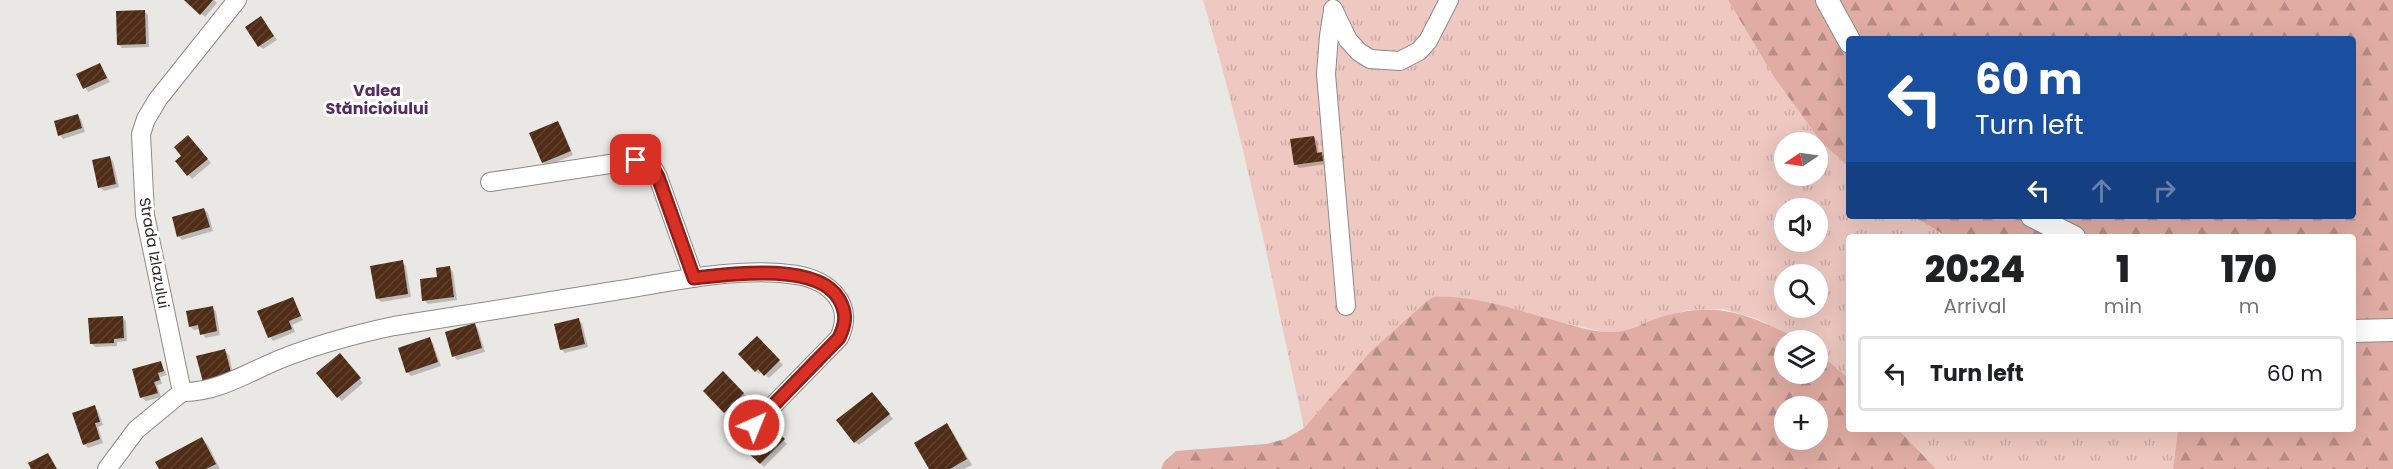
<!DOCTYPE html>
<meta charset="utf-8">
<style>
body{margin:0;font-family:Poppins,sans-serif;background:#f6f6f6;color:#202124;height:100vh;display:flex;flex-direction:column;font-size:22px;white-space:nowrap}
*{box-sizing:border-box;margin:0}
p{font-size:20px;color:#757577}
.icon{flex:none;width:33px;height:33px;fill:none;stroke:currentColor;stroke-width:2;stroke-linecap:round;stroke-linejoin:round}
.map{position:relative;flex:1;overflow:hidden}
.drawer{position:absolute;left:1846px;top:234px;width:510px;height:198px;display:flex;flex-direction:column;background:#fff;border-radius:6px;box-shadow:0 6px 24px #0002}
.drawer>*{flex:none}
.guide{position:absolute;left:1846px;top:36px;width:510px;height:183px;border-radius:6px;box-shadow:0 6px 24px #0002;background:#1a4fa0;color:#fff;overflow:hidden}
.needle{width:39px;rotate:257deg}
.buttons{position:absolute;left:1774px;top:132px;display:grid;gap:12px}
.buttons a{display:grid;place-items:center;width:54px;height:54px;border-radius:50%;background:#fff;box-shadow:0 6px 24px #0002;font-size:30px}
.pin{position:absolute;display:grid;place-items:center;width:51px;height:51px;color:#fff;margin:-26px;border-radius:12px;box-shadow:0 3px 9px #0006}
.me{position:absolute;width:66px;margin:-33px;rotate:44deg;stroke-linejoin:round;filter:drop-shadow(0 0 4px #0008)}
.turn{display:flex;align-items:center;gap:21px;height:126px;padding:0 30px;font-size:27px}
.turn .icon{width:78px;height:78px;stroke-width:2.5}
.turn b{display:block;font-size:42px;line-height:51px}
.lanes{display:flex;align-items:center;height:57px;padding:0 30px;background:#0003;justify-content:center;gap:30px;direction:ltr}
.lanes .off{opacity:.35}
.eta{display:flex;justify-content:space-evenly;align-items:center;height:102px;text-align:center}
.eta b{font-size:36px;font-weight:800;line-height:42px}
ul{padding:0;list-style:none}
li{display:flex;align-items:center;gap:18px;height:75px;margin:0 12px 9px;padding:0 18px;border:3px solid #e0e0e0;border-radius:6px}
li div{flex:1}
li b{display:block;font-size:22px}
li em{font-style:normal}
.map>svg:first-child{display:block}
.grass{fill:url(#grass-tufts);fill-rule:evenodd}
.forest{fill:url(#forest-firs);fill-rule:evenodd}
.shadow{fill:#0003}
.building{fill:url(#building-hatch)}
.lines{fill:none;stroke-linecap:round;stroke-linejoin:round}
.minor-casing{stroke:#8d8b89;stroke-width:20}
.tertiary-casing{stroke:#8d8b89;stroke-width:24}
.minor{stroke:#fff;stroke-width:18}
.tertiary{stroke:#fff;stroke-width:22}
.route-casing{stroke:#8d1f18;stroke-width:15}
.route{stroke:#d93025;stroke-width:10}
.labels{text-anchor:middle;stroke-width:6;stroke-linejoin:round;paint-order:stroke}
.street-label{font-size:15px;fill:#282726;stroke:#fff}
.neighbourhood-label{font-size:16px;font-weight:bold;fill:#552b61;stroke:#fff}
</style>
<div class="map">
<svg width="2393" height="469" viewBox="0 0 2393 469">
<defs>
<pattern id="grass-tufts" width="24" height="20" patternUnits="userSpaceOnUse" patternTransform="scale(1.5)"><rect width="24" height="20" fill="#eec8c1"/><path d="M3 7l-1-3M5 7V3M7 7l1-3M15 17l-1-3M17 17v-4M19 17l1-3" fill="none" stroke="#ccaca6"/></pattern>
<pattern id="forest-firs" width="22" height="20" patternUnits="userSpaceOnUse" patternTransform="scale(1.5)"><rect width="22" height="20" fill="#e0aca3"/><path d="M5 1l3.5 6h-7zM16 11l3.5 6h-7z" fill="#b68c85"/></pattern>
<pattern id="building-hatch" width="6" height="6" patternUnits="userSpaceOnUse" patternTransform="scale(1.5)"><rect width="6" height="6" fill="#4f2c15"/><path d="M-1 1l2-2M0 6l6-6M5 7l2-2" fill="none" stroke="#60422e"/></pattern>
</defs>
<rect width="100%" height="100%" fill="#eae8e5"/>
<g class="grass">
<path d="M 1203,0 L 1728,0 L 1774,77 L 1822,143 L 1849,167 L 1850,216 L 1913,216 L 1948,237 L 1850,237 L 1849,379 L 1818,352 L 1818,340 L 1801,340 L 1758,319 L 1723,309 L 1689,310 L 1659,318 L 1628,331 L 1609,333 L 1450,297 L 1435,297 L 1427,301 L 1371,351 L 1304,428 C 1273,285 1245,141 1203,0 ZM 1785,142 L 1818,142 L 1818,176 L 1785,176 ZM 1785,208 L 1818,208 L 1818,242 L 1785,242 ZM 1785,274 L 1818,274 L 1818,308 L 1785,308 Z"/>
<path d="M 1898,429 L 2178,429 L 2173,469 L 1936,469 Z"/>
</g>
<g class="forest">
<path d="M 1728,0 L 2393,0 L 2393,469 L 2173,469 L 2178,429 L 2354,429 L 2354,237 L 1948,237 L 1913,216 L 2354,216 L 2354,39 L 1850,39 L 1849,167 L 1822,143 L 1774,77 Z"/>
<path d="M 1434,297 C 1476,295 1520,311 1560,322 C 1576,326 1592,332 1609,332 C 1629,333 1643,323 1661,317 C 1720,300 1749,315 1801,340 L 1785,340 L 1785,374 L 1818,374 L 1818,352 L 1849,379 L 1850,429 L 1898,429 L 1936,469 L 1161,469 L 1164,462 L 1176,451 L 1266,444 L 1285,439 L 1304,428 L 1371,351 L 1427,301 ZM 1785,406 L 1818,406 L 1818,440 L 1785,440 Z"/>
</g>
<g class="shadow">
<path d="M 186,0 L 214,0 L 217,3 L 205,17 Z"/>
<path d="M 144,11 L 148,15 L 149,47 L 122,48 L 118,44 Z"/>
<path d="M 264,22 L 277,40 L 263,49 L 259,46 Z"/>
<path d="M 100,65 L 110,82 L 88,92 L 78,74 Z"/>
<path d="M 78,116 L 81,119 L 85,132 L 63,139 L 60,135 Z"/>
<path d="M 558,123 L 561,126 L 573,155 L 547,166 L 543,162 Z"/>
<path d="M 1314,137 L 1317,141 L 1319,154 L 1325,158 L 1326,164 L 1299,168 L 1296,165 Z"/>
<path d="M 192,140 L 211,163 L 192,179 L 177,161 L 183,156 Z"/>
<path d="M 109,157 L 113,161 L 119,187 L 104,191 L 100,187 Z"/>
<path d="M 204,209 L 208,213 L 213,231 L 182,240 L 179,236 Z"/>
<path d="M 402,262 L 406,266 L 411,297 L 381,302 L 377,298 Z"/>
<path d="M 450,268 L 453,272 L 457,300 L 428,304 L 424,300 L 439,278 Z"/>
<path d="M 292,299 L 303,320 L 292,325 L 295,332 L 273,341 L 270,337 L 259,312 Z"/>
<path d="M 212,308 L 216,311 L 220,335 L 205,338 L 201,329 L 194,330 L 190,326 Z"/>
<path d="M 122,317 L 126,321 L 127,341 L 117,342 L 117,346 L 95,347 L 91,343 Z"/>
<path d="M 578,320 L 582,323 L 588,347 L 565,353 L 561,349 Z"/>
<path d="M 475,325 L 478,329 L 485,352 L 457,360 L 454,356 Z"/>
<path d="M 757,338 L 783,365 L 769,378 L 762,371 L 759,374 L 740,354 Z"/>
<path d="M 429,339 L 433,343 L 441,366 L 411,376 L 408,373 L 400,349 Z"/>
<path d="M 225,351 L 229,355 L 234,379 L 208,385 Z"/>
<path d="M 343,359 L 363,383 L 342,401 L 338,397 Z"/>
<path d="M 160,362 L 167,375 L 160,377 L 162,384 L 157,385 L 161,397 L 146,401 L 142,398 Z"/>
<path d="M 723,373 L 747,397 L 729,415 L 705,391 Z"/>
<path d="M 876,397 L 893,419 L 859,445 L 855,442 Z"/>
<path d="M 95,407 L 98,411 L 103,425 L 98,427 L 103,443 L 88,448 L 84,444 Z"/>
<path d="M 768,425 L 787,444 L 764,467 L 745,448 Z"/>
<path d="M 947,425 L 952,431 L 972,465 L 964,469 L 930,469 Z"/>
<path d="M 202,439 L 208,445 L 220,469 L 160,469 Z"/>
</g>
<g class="building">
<path d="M 184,0 L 213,0 L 200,15 Z"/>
<path d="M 145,10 L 146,44 L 117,45 L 116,11 Z"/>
<path d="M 261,16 L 274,36 L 258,47 L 245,27 Z"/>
<path d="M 100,63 L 107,78 L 83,89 L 76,74 Z"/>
<path d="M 78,114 L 82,128 L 58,136 L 54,121 Z"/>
<path d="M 558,121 L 571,151 L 542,163 L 529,133 Z"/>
<path d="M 188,135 L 208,159 L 187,176 L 175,161 L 181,156 L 174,147 Z"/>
<path d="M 1314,136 L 1317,153 L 1322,152 L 1323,161 L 1294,165 L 1290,139 Z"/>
<path d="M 110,156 L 116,184 L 98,188 L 92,160 Z"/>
<path d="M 204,208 L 210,227 L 177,237 L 172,217 Z"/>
<path d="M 403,260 L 408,294 L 376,299 L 370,266 Z"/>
<path d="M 450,266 L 454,297 L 422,301 L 420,279 L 437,277 L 436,268 Z"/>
<path d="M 293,297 L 301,316 L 289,321 L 292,329 L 268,338 L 257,311 Z"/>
<path d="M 213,306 L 217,331 L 200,335 L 198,325 L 189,327 L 186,311 Z"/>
<path d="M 123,316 L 124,338 L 114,339 L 114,343 L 90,344 L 88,318 Z"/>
<path d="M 579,318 L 585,344 L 560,350 L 554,324 Z"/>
<path d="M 475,323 L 482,348 L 452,357 L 445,332 Z"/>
<path d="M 757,336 L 780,360 L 764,376 L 758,369 L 755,372 L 738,354 Z"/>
<path d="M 430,337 L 438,362 L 406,373 L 398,348 Z"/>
<path d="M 225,349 L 232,376 L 203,382 L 196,356 Z"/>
<path d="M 340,353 L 361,378 L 337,398 L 316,373 Z"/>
<path d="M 161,361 L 164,371 L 158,373 L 160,380 L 154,382 L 158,393 L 140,398 L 132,369 Z"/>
<path d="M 723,371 L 744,393 L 724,413 L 703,391 Z"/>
<path d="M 872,392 L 890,414 L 854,443 L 836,420 Z"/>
<path d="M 95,405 L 100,422 L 95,423 L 100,439 L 83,445 L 72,413 Z"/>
<path d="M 768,423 L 785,439 L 760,464 L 743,448 Z"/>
<path d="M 947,423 L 967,459 L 950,469 L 929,469 L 914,443 Z"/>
<path d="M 202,437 L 216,464 L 206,469 L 159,469 L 155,462 Z"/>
<path d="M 48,453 L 57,469 L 31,469 L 28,463 Z"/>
</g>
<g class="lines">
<g class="minor-casing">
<g id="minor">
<path d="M 1333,9 L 1348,40 L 1359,52 L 1370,59 L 1400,61 L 1419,51 L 1428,41 L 1449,0"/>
<path d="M 1333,11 L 1329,36 L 1326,74 L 1346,306"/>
<path d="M 490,182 L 636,160 L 650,163 L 658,177 L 694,278"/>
<path d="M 182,392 C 218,393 250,371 283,358 C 319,344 356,334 394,326 C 470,314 545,302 620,290 C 677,281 738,266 797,275 C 830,281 855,304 839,338 L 754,425"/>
<path d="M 182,392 L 145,215 L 141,134 L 146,119 L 158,99 L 237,0"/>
<path d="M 107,469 L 136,430 L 182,392"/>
</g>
</g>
<g class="tertiary-casing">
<g id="tertiary">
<path d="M 1827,0 L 1850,42"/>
<path d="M 2032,216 L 2074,237"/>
<path d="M 2354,331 L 2393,330"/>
</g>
</g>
<use href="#minor" class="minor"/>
<use href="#tertiary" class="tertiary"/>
</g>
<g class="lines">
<g class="route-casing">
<path id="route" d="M 636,160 L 650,163 L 658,177 L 694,278 C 730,274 817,262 839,299 C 847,313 846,323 839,338 L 754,425"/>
</g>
<use href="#route" class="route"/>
</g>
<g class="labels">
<g class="street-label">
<text transform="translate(154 253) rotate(80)" y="5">Strada Izlazului</text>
</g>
<g class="neighbourhood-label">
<text x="377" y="96">Valea<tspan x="377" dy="18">Stănicioiului</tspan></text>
</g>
</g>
</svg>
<div class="buttons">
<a><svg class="needle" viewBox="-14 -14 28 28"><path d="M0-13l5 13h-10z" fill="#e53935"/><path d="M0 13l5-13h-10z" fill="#757577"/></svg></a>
<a><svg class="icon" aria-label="sound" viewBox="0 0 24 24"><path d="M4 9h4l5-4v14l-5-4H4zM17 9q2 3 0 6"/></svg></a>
<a><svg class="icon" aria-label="search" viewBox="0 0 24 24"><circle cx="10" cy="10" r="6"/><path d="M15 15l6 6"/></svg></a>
<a><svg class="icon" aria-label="layers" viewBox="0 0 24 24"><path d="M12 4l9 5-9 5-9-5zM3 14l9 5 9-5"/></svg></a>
<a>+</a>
</div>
<div class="pin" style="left:636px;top:160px;background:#d93025"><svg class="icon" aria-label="arrive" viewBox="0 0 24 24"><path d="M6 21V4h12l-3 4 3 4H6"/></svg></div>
<svg class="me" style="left:754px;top:425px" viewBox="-20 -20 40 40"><circle r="17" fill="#d93025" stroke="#fff" stroke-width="3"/><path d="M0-11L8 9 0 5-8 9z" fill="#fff"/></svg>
<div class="guide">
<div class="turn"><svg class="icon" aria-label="left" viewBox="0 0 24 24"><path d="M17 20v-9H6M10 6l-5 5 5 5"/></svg><div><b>60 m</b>Turn left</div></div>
<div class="lanes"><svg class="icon" aria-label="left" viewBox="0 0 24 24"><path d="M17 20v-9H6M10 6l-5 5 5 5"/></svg><svg class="icon off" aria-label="ahead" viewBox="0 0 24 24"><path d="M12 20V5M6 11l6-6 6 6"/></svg><svg class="icon off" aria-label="right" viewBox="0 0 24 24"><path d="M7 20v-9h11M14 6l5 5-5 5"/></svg></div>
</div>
<section class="drawer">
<div class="eta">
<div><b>20:24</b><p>Arrival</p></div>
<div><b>1</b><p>min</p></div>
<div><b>170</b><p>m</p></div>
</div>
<ul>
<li><svg class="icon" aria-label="left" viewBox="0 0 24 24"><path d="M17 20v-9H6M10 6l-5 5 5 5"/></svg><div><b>Turn left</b></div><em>60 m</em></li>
</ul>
</section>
</div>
